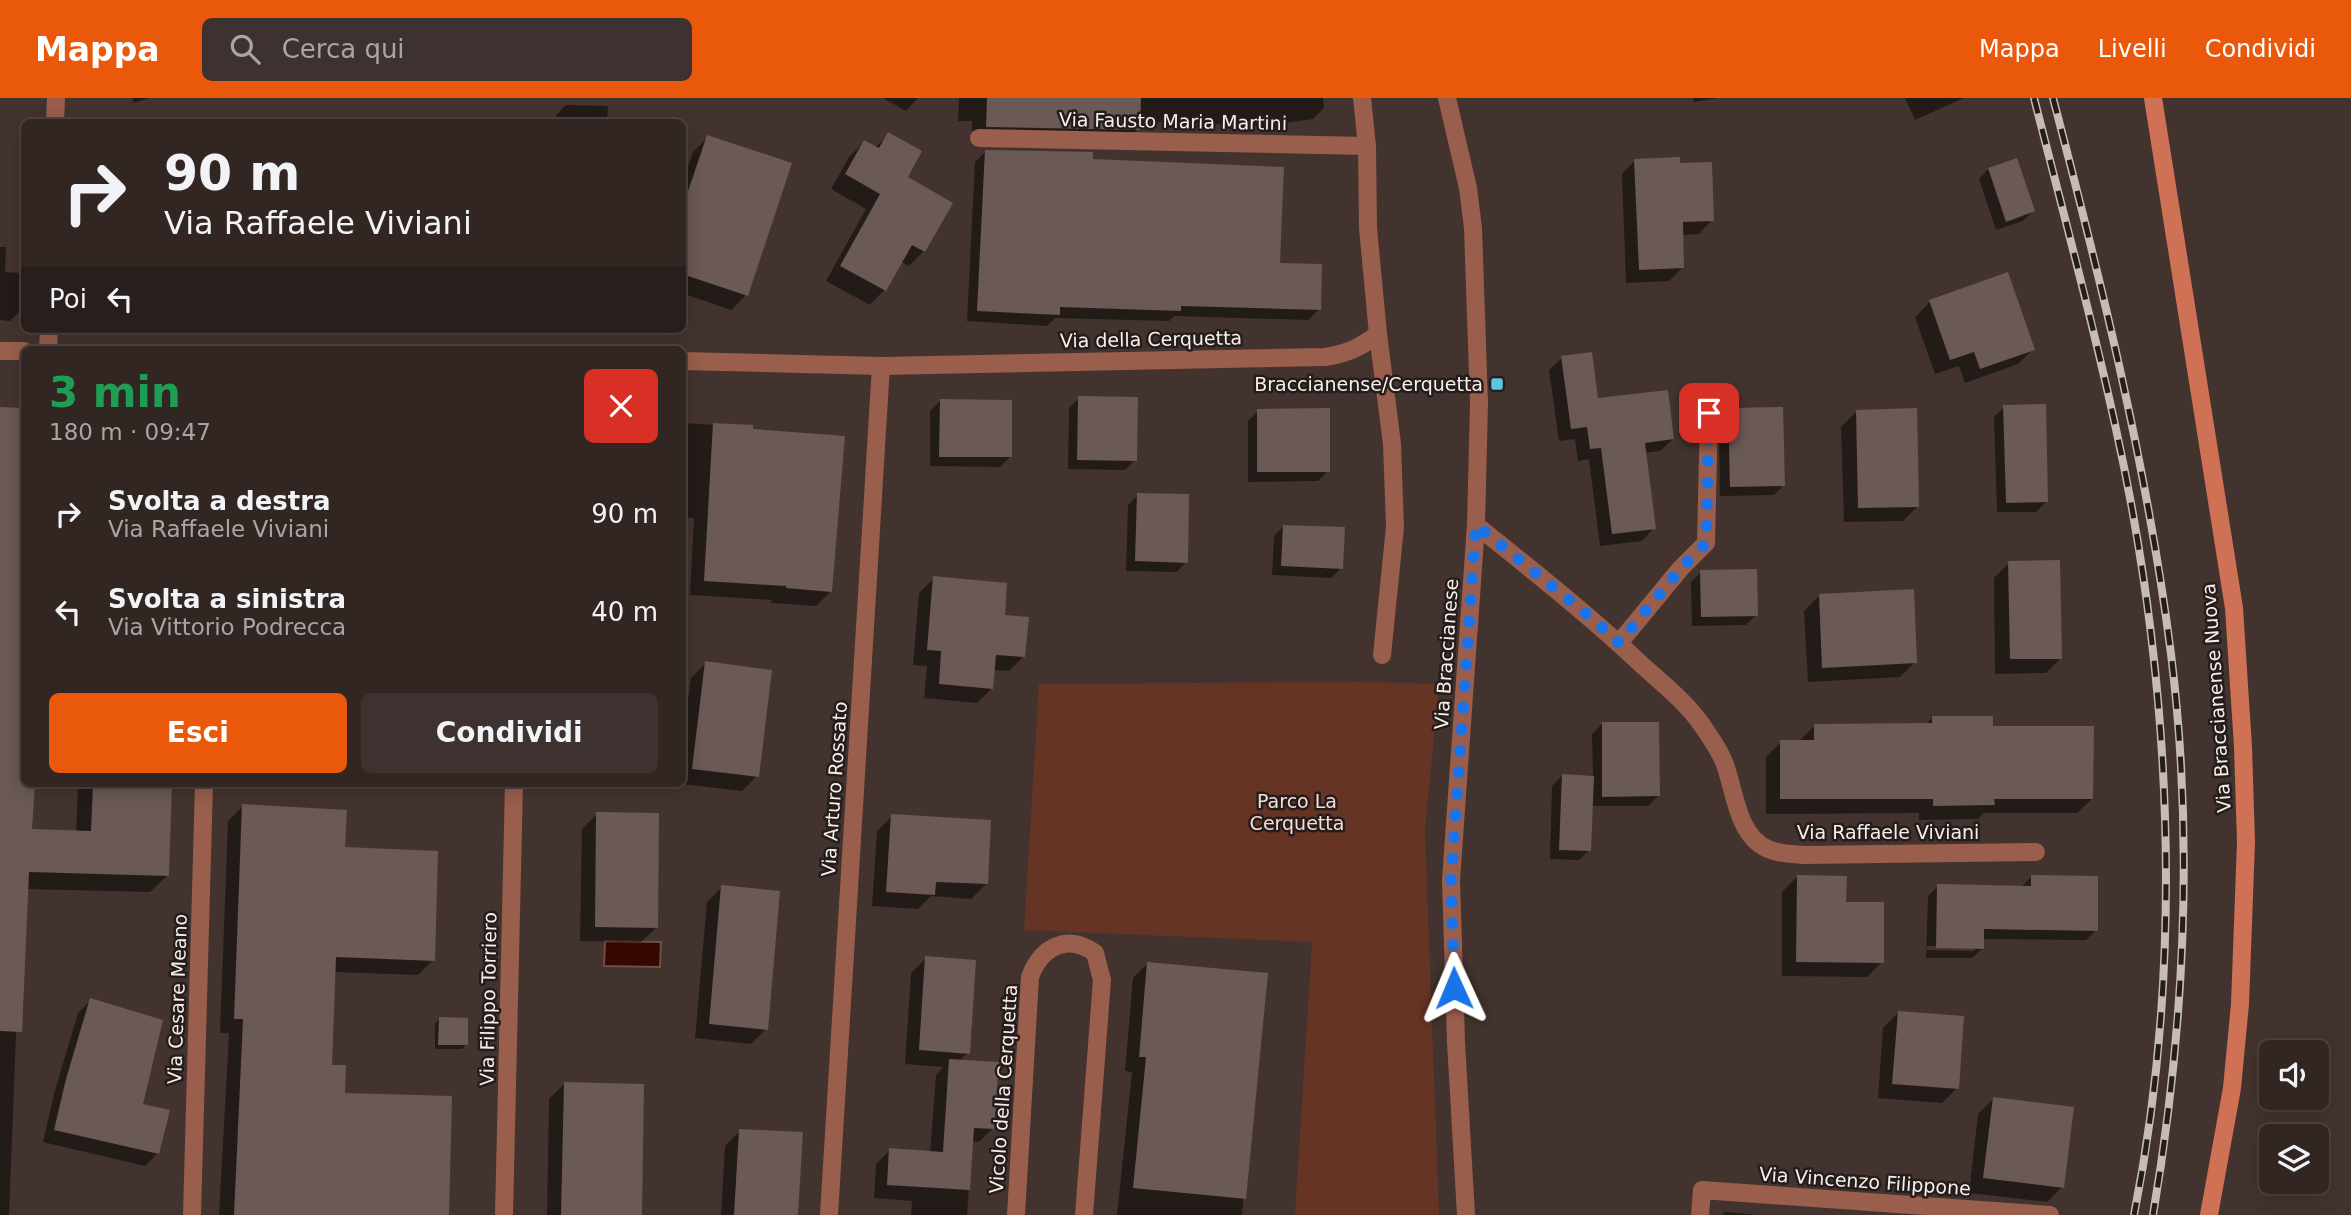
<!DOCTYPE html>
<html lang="it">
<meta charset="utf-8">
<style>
body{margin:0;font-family:"DejaVu Sans",sans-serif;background:#3d322f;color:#f1f3f6;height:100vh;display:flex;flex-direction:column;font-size:26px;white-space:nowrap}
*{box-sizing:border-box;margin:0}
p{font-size:23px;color:#a8a5a5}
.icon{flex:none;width:38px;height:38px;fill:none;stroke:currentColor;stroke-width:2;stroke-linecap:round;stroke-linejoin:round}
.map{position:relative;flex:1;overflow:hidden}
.details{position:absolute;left:21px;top:248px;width:665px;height:441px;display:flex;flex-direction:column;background:#322622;border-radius:10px;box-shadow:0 4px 18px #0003,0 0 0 2px #4d4340}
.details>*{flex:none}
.top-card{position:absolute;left:21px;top:21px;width:665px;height:214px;border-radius:10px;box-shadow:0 4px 18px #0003,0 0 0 2px #4d4340;background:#322622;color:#f1f3f6;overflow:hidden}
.tools{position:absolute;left:2259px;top:942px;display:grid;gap:14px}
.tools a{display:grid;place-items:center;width:70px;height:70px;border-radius:10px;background:#322622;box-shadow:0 4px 18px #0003,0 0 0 2px #4d4340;font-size:35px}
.pin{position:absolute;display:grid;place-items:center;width:60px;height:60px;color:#fff;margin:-30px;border-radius:14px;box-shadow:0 4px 10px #0006}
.me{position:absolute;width:77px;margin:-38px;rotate:359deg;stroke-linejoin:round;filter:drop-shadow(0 0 5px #0008)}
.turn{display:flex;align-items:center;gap:24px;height:147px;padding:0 28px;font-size:32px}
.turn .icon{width:91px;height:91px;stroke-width:2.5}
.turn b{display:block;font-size:49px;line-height:60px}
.then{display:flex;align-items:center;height:66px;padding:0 28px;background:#0003;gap:14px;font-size:26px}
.round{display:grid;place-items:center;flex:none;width:74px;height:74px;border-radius:10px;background:#3d322f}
.head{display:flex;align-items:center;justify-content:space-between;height:119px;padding:0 28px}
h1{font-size:42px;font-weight:700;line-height:52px;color:#1e9e55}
.cta{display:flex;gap:14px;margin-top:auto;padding:14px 28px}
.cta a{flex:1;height:80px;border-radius:10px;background:#ea580c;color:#fff;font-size:28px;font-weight:700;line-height:80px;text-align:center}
.cta a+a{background:#3d322f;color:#f1f3f6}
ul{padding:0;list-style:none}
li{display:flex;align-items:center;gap:21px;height:98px;padding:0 28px}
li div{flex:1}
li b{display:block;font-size:26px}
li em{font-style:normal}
header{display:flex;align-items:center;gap:42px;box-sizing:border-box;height:98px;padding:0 35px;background:#ea580c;color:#fff}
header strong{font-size:33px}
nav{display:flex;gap:38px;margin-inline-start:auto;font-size:24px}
.search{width:490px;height:63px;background:#3d322f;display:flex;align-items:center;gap:18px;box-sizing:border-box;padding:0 24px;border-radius:10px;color:#a8a5a5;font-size:26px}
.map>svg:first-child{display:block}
.green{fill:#663424}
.water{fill:#350900;stroke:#704e46;stroke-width:2}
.shadow{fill:#0007;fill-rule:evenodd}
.building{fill:#6a5954}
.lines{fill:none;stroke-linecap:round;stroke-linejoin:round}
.minor{stroke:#995e4c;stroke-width:18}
.tertiary{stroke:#995e4c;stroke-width:18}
.secondary{stroke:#ce7155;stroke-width:18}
.rail-casing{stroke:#c7bbb7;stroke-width:8}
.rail{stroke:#241d1b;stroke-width:5;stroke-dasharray:16;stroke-linecap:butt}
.route{stroke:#1a73e8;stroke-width:12;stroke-dasharray:0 21.6}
.poi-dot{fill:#59c8e5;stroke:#241d1b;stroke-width:2.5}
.labels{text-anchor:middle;stroke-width:5;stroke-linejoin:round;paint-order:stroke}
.street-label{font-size:19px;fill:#f8eeeb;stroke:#241d1b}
.poi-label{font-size:19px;fill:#f8eeeb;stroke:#241d1b;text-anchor:end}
.park-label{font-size:19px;fill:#f7ddd5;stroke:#241d1b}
</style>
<header>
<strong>Mappa</strong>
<div class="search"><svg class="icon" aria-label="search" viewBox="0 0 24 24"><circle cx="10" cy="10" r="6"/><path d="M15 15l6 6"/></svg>Cerca qui</div>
<nav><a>Mappa</a><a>Livelli</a><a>Condividi</a></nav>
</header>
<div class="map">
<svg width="2351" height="1117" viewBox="0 0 2351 1117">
<rect width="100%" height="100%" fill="#43332e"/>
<path class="green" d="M 1362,584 L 1439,586 L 1425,732 L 1439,1117 L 1295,1117 L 1312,844 L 1024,832 L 1039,586 Z"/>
<path class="water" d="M 605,843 L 661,844 L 660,869 L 604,868 Z"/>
<g class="shadow">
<path d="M 132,0 L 149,0 L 134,5 Z"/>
<path d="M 883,0 L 918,0 L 906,13 Z"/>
<path d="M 959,0 L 1323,0 L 1324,10 L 1313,21 L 1261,28 L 1138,23 L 1138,31 L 1127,43 L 972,39 L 972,23 L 958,23 Z"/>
<path d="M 1693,0 L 1718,0 L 1694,4 Z"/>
<path d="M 1905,0 L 1964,0 L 1915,22 Z"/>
<path d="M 566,7 L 608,8 L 607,24 L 556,24 L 556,17 Z"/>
<path d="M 347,19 L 413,21 L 414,24 L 342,24 Z"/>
<path d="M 425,19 L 487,21 L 487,24 L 419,24 Z"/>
<path d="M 888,37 L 905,80 L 924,153 L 909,168 L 900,163 L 884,192 L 870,207 L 826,183 L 866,111 L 831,91 L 849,59 L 864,44 L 875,50 Z"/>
<path d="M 708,39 L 746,197 L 731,212 L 682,195 L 682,85 L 693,54 Z"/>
<path d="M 986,53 L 1091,62 L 1278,166 L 1319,211 L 1308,222 L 1174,218 L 1169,223 L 1055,220 L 1047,228 L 967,223 L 975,64 Z"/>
<path d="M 1635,62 L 1678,67 L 1712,122 L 1699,136 L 1681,137 L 1683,169 L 1669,183 L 1626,185 L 1622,76 Z"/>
<path d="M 1988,71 L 2033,113 L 2023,123 L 1996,132 L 1979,81 Z"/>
<path d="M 0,149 L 6,149 L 5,174 L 22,175 L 20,213 L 10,223 L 0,222 Z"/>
<path d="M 1930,204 L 2033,251 L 2018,266 L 1965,285 L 1959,268 L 1935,276 L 1915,219 Z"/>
<path d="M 1562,260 L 1597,302 L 1673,341 L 1660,353 L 1645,355 L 1654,430 L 1642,443 L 1600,448 L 1589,361 L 1578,363 L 1575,341 L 1559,343 L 1549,272 Z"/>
<path d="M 1079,300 L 1135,362 L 1125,372 L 1068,371 L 1069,310 Z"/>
<path d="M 940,303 L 1010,359 L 1000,369 L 930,368 L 930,313 Z"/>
<path d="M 2004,309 L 2046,404 L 2036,414 L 1997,414 L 1994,319 Z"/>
<path d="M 0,311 L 24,312 L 24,686 L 33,686 L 30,733 L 76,735 L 78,686 L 151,686 L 167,778 L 150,794 L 26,791 L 17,912 L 9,1117 L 0,1117 Z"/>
<path d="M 1729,312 L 1783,388 L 1774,397 L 1720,398 L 1719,322 Z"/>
<path d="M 1258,313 L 1328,373 L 1318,383 L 1248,384 L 1248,323 Z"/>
<path d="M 1856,314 L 1918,408 L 1903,423 L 1844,424 L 1841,329 Z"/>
<path d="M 682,325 L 751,329 L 831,493 L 816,508 L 771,505 L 772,502 L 690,497 L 694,420 L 682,419 Z"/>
<path d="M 1138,397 L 1186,464 L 1177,474 L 1126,473 L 1128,407 Z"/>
<path d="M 1284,428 L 1341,470 L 1331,480 L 1272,477 L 1274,438 Z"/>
<path d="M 2009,465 L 2061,560 L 2046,575 L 1995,576 L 1994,480 Z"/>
<path d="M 1701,474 L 1756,517 L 1746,527 L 1692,528 L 1691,484 Z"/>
<path d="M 934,480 L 1003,519 L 1024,558 L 1009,573 L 993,572 L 992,590 L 977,605 L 924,600 L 927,568 L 913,567 L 919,495 Z"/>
<path d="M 1819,498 L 1915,564 L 1900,579 L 1808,584 L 1804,513 Z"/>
<path d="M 706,565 L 757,678 L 742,693 L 682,686 L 682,601 L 688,602 L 691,580 Z"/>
<path d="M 1932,620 L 1991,629 L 2092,701 L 2077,715 L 1984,715 L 1978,721 L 1919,722 L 1919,715 L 1766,716 L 1766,659 L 1781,644 L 1800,642 L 1815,627 L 1925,627 Z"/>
<path d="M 1602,626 L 1658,698 L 1648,708 L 1591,708 L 1589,752 L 1579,762 L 1550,761 L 1552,688 L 1562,678 L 1593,679 L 1592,636 Z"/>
<path d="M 243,708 L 343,751 L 433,862 L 418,877 L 334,874 L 330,968 L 343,996 L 448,1117 L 219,1117 L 229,935 L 220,935 L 228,723 Z"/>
<path d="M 597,716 L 656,830 L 641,844 L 580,843 L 582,731 Z"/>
<path d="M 892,718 L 986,786 L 971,801 L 931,798 L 918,811 L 872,808 L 877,733 Z"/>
<path d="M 1797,779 L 1845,806 L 1882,864 L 1867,879 L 1782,878 L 1782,794 Z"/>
<path d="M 2031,779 L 2096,832 L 2086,842 L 1982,841 L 1982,851 L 1972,860 L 1926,860 L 1928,798 L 1938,788 L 2021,789 ZM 1927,848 L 1975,849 L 1975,853 L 1927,852 Z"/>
<path d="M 722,789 L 766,931 L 751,946 L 695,940 L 707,804 Z"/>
<path d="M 926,860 L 968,955 L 959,963 L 993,1030 L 979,1044 L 972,1044 L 967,1117 L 911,1117 L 912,1103 L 874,1100 L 876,1066 L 890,1052 L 930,1055 L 936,977 L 943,969 L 905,966 L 911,875 Z"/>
<path d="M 1148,865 L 1266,876 L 1242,1117 L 1117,1117 L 1132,974 L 1125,973 L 1133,880 Z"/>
<path d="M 91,902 L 141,1007 L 158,1055 L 145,1068 L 43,1044 L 54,996 L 78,915 Z"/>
<path d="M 1898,915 L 1957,990 L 1942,1005 L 1878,1000 L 1883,930 Z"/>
<path d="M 439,921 L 467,946 L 462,951 L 435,951 L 435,926 Z"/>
<path d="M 564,986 L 640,1117 L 547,1117 L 549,1001 Z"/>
<path d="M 1993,1001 L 2062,1089 L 2047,1104 L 1969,1095 L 1978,1016 Z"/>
<path d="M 740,1033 L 796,1117 L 721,1117 L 725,1048 Z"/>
<path d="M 1725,1114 L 1759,1117 L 1722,1117 Z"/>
</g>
<g class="building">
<path d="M 987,0 L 1141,0 L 1140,32 L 986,29 Z"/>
<path d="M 888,34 L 922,53 L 908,79 L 953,105 L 925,154 L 912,147 L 886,193 L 840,168 L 880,96 L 845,76 L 864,42 L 879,50 Z"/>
<path d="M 707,37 L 792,65 L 748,198 L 682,176 L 682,111 Z"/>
<path d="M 985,52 L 1093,54 L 1093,61 L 1284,69 L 1280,165 L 1322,166 L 1321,212 L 1181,208 L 1181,213 L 1060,209 L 1060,217 L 977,213 Z"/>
<path d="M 1680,59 L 1680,65 L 1712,64 L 1714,123 L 1683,124 L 1684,170 L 1639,172 L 1634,61 Z"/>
<path d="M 2017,60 L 2035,113 L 2006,124 L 1988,70 Z"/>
<path d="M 2008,174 L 2035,252 L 1980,271 L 1974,254 L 1950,262 L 1929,202 Z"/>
<path d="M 1592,254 L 1598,300 L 1668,292 L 1674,341 L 1645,345 L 1656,431 L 1612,436 L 1601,350 L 1590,351 L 1587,329 L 1571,331 L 1561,258 Z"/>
<path d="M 1078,298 L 1138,299 L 1137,363 L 1077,362 Z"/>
<path d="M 940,301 L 1012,302 L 1012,359 L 939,359 Z"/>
<path d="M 2046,306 L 2048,404 L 2006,405 L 2003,307 Z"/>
<path d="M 0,309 L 24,310 L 24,686 L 35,686 L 32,731 L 91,733 L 93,686 L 172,686 L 169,778 L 29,774 L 22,934 L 0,933 Z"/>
<path d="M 1783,309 L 1785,388 L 1730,389 L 1728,310 Z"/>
<path d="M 1330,310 L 1330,374 L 1257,374 L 1257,311 Z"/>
<path d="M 1917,310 L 1919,409 L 1858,410 L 1856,312 Z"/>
<path d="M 713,325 L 753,327 L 753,331 L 845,338 L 832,494 L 786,490 L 786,488 L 704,483 Z"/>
<path d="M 1137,395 L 1189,396 L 1188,465 L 1135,463 Z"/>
<path d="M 1283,427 L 1345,429 L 1343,471 L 1281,468 Z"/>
<path d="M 2060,462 L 2062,561 L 2010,561 L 2008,463 Z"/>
<path d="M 1757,471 L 1758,518 L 1701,519 L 1700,472 Z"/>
<path d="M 933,478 L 1007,485 L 1005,517 L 1029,519 L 1025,559 L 996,557 L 993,591 L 939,586 L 941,553 L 927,552 Z"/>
<path d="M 1914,491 L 1917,565 L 1822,570 L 1819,496 Z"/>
<path d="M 705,563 L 772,572 L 759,679 L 692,671 Z"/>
<path d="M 1932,618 L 1993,618 L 1993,628 L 2094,628 L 2093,701 L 1994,701 L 1995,707 L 1933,708 L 1933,701 L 1780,701 L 1780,642 L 1814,642 L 1814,626 L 1932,625 Z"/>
<path d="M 1602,624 L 1659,624 L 1660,698 L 1602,699 Z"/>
<path d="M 1562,676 L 1594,678 L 1591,753 L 1559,752 Z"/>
<path d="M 242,706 L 347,712 L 345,749 L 438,753 L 435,863 L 336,859 L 332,967 L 346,967 L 345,995 L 452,998 L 449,1117 L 234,1117 L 243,921 L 234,921 Z"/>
<path d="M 596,714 L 659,715 L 658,830 L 595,829 Z"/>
<path d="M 891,716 L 991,722 L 988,786 L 936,784 L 935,797 L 886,794 Z"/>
<path d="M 1797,777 L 1847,778 L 1846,804 L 1884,804 L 1884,865 L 1796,864 Z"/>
<path d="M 2031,777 L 2098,778 L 2098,833 L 1984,831 L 1984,851 L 1936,850 L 1937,786 L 2031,788 Z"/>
<path d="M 721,787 L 780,793 L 768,932 L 709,926 Z"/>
<path d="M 925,858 L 976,862 L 970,956 L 919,952 Z"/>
<path d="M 1147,864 L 1268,875 L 1246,1101 L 1133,1090 L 1146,959 L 1139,959 Z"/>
<path d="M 90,900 L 163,922 L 143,1006 L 170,1012 L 159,1056 L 54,1032 L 66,981 Z"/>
<path d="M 1898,913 L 1964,918 L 1959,991 L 1892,986 Z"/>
<path d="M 439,919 L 468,920 L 468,947 L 438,947 Z"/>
<path d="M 949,961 L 999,964 L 994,1031 L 974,1030 L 970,1092 L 887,1087 L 889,1050 L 943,1054 Z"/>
<path d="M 564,984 L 644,986 L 642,1117 L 561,1117 Z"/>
<path d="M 1993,999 L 2074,1009 L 2064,1090 L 1983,1080 Z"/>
<path d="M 739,1031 L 803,1034 L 798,1117 L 734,1117 Z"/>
</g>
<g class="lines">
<g class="minor">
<path d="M 55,24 L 56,0"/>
<path d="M 979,40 L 1367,48"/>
<path d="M 1378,236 L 1392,346 L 1395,429 L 1382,557"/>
<path d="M 48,252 L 49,231"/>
<path d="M 0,253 L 24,253"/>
<path d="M 682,263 L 881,268 L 1325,259 C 1347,256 1361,249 1378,236 L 1368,130 L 1367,48 L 1362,0"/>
<path d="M 1476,427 C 1533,473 1589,517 1642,567 C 1663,586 1686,604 1702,627 C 1710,639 1719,651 1724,664 C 1735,691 1736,737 1768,751 C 1778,756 1792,756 1804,757 L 2036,754"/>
<path d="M 1619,545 L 1681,470 L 1706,445 L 1709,315"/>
<path d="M 192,1117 L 204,686"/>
<path d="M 504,1117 L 514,686"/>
<path d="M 829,1117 L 881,268"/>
<path d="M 1016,1117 L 1030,879 C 1041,849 1067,835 1095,855 L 1102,882 L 1084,1117"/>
<path d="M 1700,1117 L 1702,1092 L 2050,1117"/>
</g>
<path class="tertiary" d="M 1447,0 L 1468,90 L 1473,130 L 1479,305 L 1476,427 L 1451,782 L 1456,944 L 1466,1117"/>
<path class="secondary" d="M 2153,0 L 2234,510 L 2243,649 L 2246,744 L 2240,906 L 2232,990 L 2209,1117"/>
<g class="rail-casing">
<g id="rail">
<path d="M 2034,0 C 2062,110 2092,220 2116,331 C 2172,585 2185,861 2134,1117"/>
<path d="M 2053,0 C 2101,183 2147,368 2171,556 C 2194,741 2184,934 2153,1117"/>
</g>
</g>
<use href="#rail" class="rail"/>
</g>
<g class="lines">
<path class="route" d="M 1454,890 L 1451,782 L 1476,427 L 1593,521 L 1619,545 L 1681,470 L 1706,445 L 1709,315"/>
</g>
<rect class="poi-dot" x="1490" y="279" width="14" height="14" rx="3.5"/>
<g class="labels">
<g class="street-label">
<text transform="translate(1173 23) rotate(1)" y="7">Via Fausto Maria Martini</text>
<text transform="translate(1151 241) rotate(-1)" y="7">Via della Cerquetta</text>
<text transform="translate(1446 556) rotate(-86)" y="7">Via Braccianese</text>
<text transform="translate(2216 600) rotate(-94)" y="7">Via Braccianense Nuova</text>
<text transform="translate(834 691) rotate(-86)" y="7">Via Arturo Rossato</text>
<text x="1888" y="741">Via Raffaele Viviani</text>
<text transform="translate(177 901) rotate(-88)" y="7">Via Cesare Meano</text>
<text transform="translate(488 901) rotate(-89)" y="7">Via Filippo Torriero</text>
<text transform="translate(1003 991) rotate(-86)" y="7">Vicolo della Cerquetta</text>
<text transform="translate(1865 1083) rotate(4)" y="7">Via Vincenzo Filippone</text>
</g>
<g class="poi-label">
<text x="1483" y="293">Braccianense/Cerquetta</text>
</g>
<g class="park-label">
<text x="1297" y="710">Parco La<tspan x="1297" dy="22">Cerquetta</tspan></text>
</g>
</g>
</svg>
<div class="tools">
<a><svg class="icon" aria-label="sound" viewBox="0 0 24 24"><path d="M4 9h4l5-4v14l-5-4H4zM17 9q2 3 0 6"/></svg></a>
<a><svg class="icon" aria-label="layers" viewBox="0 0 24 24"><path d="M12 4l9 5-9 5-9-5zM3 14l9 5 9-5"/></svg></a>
</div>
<div class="pin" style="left:1709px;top:315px;background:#d93025"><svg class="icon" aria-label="arrive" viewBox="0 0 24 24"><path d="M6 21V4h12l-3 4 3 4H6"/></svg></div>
<svg class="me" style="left:1454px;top:890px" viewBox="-20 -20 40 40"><path d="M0-17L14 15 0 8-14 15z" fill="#1a73e8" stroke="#fff" stroke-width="4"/></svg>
<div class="top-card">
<div class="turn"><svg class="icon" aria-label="right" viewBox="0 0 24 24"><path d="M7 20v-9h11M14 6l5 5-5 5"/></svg><div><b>90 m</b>Via Raffaele Viviani</div></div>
<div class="then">Poi<svg class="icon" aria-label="left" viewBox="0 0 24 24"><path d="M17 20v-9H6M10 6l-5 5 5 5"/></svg></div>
</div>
<section class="details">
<div class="head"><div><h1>3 min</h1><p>180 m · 09:47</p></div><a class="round" style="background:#d93025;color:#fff"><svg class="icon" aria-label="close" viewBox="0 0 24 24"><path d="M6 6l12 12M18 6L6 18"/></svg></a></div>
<ul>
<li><svg class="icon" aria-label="right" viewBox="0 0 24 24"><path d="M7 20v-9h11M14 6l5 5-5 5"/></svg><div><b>Svolta a destra</b><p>Via Raffaele Viviani</p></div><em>90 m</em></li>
<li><svg class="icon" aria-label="left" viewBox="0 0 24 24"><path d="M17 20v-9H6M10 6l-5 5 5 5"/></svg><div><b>Svolta a sinistra</b><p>Via Vittorio Podrecca</p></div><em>40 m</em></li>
</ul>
<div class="cta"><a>Esci</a><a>Condividi</a></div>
</section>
</div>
